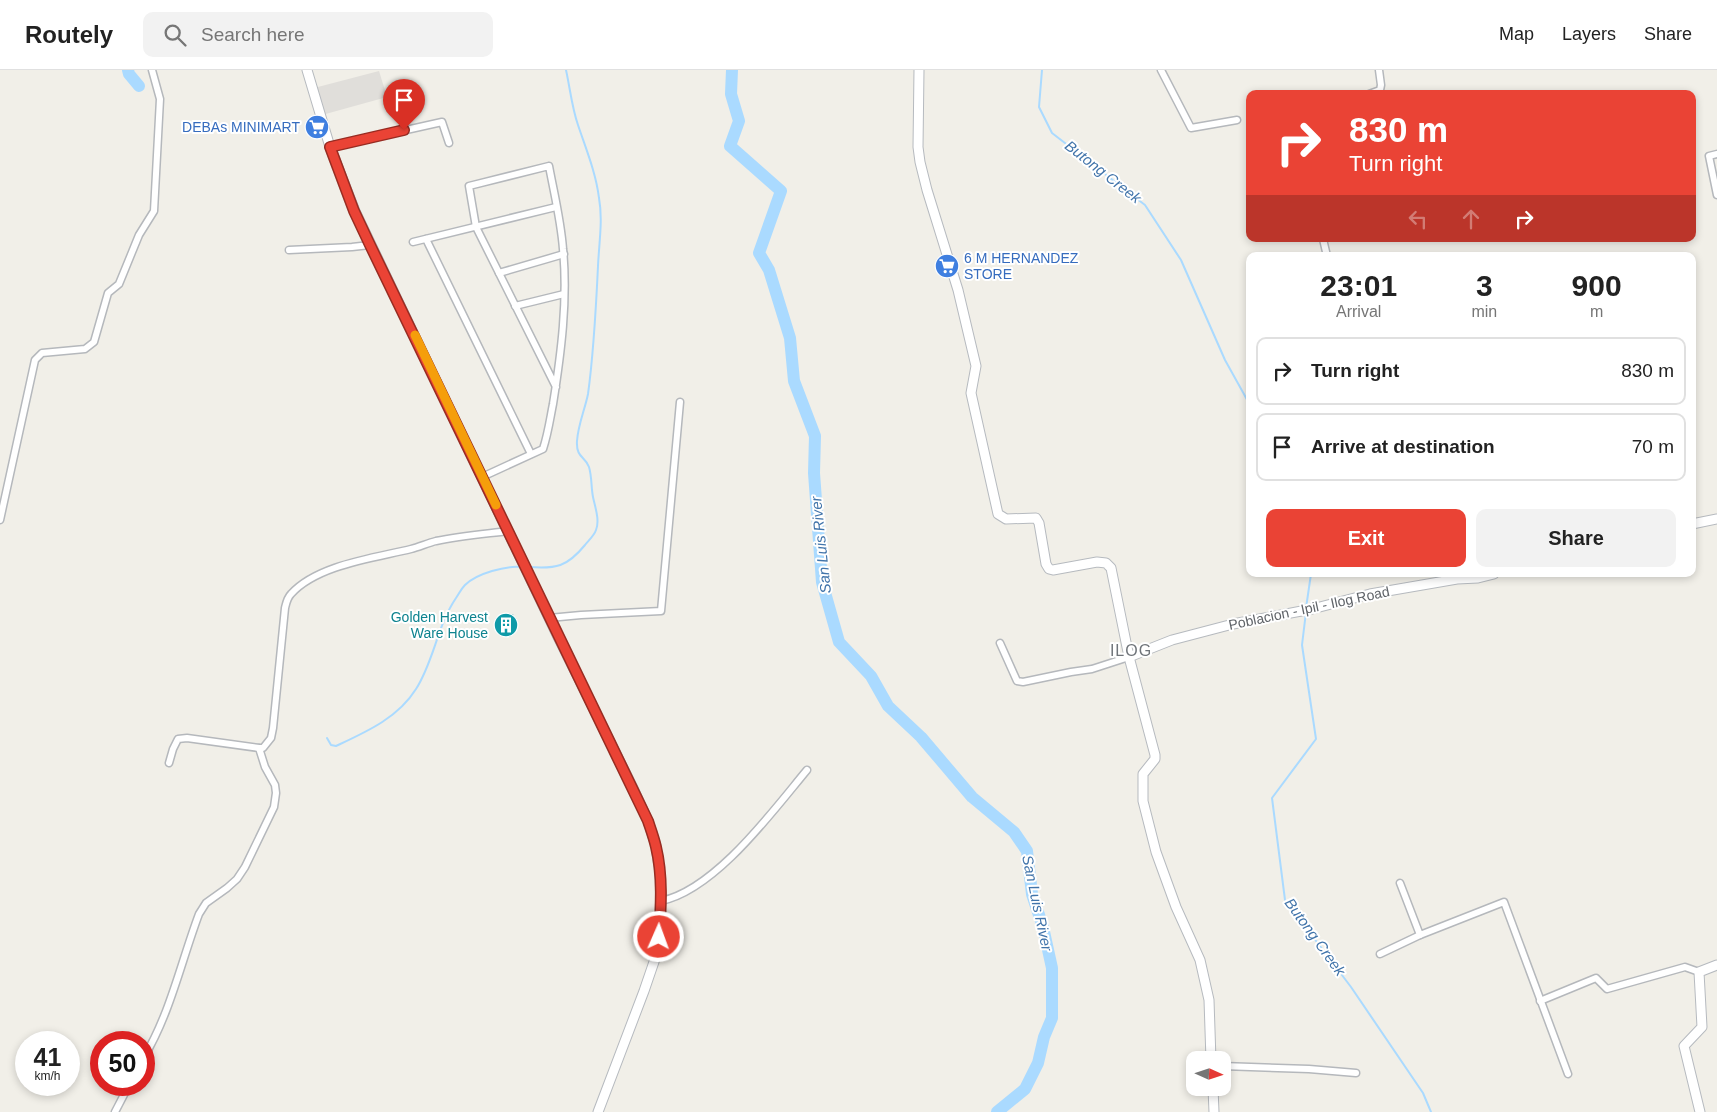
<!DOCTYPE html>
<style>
body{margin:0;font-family:Arial,sans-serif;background:#f2f2f2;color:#222;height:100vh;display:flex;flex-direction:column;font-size:19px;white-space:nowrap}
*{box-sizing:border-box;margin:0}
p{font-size:16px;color:#767676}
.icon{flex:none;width:28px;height:28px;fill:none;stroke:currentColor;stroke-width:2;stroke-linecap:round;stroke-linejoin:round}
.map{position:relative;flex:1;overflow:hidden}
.sheet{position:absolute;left:1246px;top:182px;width:450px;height:325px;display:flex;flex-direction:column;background:#fff;border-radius:10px;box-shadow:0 2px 8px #0003}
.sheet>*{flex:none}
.guide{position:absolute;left:1246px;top:20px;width:450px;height:152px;border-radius:10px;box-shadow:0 2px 8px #0003;background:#ea4335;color:#fff;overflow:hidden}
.needle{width:32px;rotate:93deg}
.tools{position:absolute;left:1186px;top:981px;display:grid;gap:10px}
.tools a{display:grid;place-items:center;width:45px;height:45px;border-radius:10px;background:#fff;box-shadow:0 2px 8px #0003;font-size:25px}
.speed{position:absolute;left:15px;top:961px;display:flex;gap:10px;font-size:25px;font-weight:700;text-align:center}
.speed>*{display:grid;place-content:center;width:65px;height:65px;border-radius:50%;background:#fff;box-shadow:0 2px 8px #0003;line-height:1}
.speed small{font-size:12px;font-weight:400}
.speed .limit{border:8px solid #d22;background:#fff;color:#111}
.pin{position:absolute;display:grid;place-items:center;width:42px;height:42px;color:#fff;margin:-51px -21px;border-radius:50% 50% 50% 0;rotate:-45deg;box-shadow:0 0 5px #0007}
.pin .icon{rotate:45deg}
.me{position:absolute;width:55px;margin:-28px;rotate:2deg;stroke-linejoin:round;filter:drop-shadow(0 0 4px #0008)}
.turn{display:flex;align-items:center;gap:18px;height:105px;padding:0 20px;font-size:22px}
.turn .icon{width:65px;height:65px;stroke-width:2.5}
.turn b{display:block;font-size:35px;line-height:42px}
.lanes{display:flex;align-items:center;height:48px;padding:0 20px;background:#0003;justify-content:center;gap:25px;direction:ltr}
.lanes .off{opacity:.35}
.eta{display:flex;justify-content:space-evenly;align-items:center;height:85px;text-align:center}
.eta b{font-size:30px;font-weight:700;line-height:35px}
.button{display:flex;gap:10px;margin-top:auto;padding:10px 20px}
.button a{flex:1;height:58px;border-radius:10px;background:#ea4335;color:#fff;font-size:20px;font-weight:700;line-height:58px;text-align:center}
.button a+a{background:#f2f2f2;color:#222}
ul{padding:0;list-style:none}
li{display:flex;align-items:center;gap:15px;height:68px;margin:0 10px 8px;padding:0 10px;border:2px solid #e0e0e0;border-radius:10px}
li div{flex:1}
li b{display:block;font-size:19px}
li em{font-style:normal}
header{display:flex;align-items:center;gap:30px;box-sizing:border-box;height:70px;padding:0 25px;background:#fff;border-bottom:1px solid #e0e0e0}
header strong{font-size:24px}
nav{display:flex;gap:28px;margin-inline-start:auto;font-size:18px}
.search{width:350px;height:45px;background:#f2f2f2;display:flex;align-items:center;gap:12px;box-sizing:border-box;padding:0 18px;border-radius:10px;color:#767676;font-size:19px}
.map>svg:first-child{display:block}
.industrial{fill:#e0deda}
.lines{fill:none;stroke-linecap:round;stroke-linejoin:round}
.stream{stroke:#aadaff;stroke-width:2}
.river{stroke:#aadaff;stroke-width:12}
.street-casing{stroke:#b5b8bc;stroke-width:9}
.secondary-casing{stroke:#b6babf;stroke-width:11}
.street{stroke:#fff;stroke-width:6}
.secondary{stroke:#fff;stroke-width:9}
.route-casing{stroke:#982c22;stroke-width:12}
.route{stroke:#ea4335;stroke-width:9}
.slow{stroke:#f59e0b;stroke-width:9}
.labels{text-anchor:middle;stroke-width:4;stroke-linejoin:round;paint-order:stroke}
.shop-label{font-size:14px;fill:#366cbe;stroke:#fff;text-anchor:end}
.street-label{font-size:14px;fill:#5f6368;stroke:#fff}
.culture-label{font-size:14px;fill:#0d838f;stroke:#fff;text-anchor:end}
.water-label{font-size:15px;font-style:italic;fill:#4174aa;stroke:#fff}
.quarter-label{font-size:16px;letter-spacing:1px;fill:#70757a;stroke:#fff}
</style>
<header>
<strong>Routely</strong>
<div class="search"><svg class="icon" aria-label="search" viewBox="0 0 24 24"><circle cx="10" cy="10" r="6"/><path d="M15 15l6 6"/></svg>Search here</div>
<nav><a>Map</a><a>Layers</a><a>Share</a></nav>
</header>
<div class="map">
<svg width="1717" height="1042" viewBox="0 0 1717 1042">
<rect width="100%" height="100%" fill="#f1efe8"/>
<path class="industrial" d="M 379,1 L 387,27 L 322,45 L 314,18 Z"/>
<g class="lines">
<g class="stream">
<path d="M 1042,0 L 1039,37 L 1052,63 L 1145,135 L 1181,190 L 1225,290 L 1250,335"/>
<path d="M 529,497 C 556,499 567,497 585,475 C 588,471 594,466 596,460 C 600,450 595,437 593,427 C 591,417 592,407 589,397 C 585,386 576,388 577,371 C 578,355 585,339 588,324 C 594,281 596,238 598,196 C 599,173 603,150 599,128 C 596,103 586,79 578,55 C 572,38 570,18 566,0"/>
<path d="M 1306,538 L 1311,504"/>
<path d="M 1306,542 L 1302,575 L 1316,669 L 1272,728 L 1285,830 L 1351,917 L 1423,1023 L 1431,1042"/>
<path d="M 327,668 L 331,675 L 336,676 C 366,662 398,648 416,619 C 434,591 437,556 456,528 C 459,524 461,519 465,515 C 472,508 482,504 492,501 C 502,498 510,496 521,497"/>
</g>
<g class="river">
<path d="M 128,0 L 129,4 L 139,16"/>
<path d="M 732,0 L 731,24 L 739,51 L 730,76 L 781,121 L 759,183 L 769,200 L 790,268 L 794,311 L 815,366 L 814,403 L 822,512 L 839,572 L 871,606 L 888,636 L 921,667 L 972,727 L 1014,762 L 1027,781 L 1032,824 L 1043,857 L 1052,898 L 1052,948 L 1044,967 L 1038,993 L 1025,1019 L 997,1042"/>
</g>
<g class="street-casing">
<g id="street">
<path d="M 1161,0 L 1191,58 L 1237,50"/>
<path d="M 1369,24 L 1380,20 L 1381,15 L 1379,0"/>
<path d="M 330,77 L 442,52 L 449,73"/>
<path d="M 1717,84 L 1709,86 L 1717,125"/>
<path d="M 426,169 L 531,384"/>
<path d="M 1323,169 L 1327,186"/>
<path d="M 413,172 L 556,137"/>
<path d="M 289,180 L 352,177 L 370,175"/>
<path d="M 499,203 L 564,184"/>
<path d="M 515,236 L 564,224"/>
<path d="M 482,407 L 543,379 C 548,364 550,349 553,334 C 561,284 568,230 563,179 C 561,151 554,123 549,96 L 469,116 L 476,157 L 556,317"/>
<path d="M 0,450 L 35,290 L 42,283 L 85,279 L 94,272 L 108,223 L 119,214 L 139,165 L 154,141 L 160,29 L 152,0"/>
<path d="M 549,548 L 581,545 L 661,541 L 680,332"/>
<path d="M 1000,573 L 1017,611 L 1023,612 L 1071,602 L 1092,599 L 1129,587"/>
<path d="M 169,693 L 173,679 L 178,669 L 187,668 L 259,678 L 263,678 L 271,668 L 273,658 L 285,538 C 286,534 287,528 291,524 C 317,495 374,488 411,479 C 419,477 428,473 436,471 C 460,466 484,464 508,461"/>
<path d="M 1400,813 L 1420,865 L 1504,832 L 1568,1004"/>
<path d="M 661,831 C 715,820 772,742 807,700"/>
<path d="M 1380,884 L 1420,865"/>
<path d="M 1540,931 L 1596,908 L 1607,919 L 1685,897 L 1699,902"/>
<path d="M 144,987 C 170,944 181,892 199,844 L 206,833 L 227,818 L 237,809 L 245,797 L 274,737 L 276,723 L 275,715 L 265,697 L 259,678"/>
<path d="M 1222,996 L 1309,999 L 1356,1003"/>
<path d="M 115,1042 L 129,1015"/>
</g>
</g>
<g class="secondary-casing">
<g id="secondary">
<path d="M 307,0 L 330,77 L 355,141 L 558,567 L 633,718 L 648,751 L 656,776 L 660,804 L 661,831 L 659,867 L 657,883 L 644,921 L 598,1042"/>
<path d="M 919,0 L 918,77 L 920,92 L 927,120 L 958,220 L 976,296 L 971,323 L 998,444 L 1006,449 L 1036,448 L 1039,453 L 1046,494 L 1049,499 L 1053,500 L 1097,492 L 1106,493 L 1111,498 L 1129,587 L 1155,685 L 1155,689 L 1143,704 L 1143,731 L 1156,782 L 1176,837 L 1200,890 L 1209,930 L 1211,990"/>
<path d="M 1692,454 L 1717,449"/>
<path d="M 1129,587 L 1172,570 L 1233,554 L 1312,539 L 1370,524 L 1457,509 L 1478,508 L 1494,504"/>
<path d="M 1213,1018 L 1214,1042"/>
<path d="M 1700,1042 L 1684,976 L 1702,957 L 1699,902 L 1717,895"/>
</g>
</g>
<use href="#street" class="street"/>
<use href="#secondary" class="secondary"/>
</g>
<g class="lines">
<g class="route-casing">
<path id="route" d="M 404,60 L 330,77 L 354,141 L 370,175 L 648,751 C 651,760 654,768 656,777 C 663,806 661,837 659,867"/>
</g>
<use href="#route" class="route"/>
<path class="slow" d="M 415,265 L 496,435"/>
</g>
<defs>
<g id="supermarket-disc" transform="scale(1.25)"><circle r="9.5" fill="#3f7fe0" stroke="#fff"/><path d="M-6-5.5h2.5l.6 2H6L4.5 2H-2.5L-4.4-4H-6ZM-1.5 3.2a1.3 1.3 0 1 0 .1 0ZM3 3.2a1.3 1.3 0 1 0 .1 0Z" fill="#fff"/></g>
<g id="building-disc" transform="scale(1.25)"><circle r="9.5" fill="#0f9aa8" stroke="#fff"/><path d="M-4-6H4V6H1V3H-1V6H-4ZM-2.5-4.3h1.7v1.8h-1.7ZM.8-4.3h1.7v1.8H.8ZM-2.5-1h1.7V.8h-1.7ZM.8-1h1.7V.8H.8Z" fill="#fff"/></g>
</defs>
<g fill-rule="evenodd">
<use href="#supermarket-disc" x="317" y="57"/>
<use href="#supermarket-disc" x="947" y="196"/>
<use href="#building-disc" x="506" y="555"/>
</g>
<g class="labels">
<g class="shop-label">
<text x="300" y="62">DEBAs MINIMART</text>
<text x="964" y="193" text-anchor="start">6 M HERNANDEZ<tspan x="964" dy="16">STORE</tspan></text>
</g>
<g class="street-label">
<text transform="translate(1309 538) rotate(-12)" y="5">Poblacion - Ipil - Ilog Road</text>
</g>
<g class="culture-label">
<text x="488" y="552">Golden Harvest<tspan x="488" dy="16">Ware House</tspan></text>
</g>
<g class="water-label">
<text transform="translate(1103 102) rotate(38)" y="5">Butong Creek</text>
<text transform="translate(821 475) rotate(-96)" y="5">San Luis River</text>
<text transform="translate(1037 833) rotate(78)" y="5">San Luis River</text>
<text transform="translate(1315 867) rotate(54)" y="5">Butong Creek</text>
</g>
<g class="quarter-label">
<text x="1131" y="586">ILOG</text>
</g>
</g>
</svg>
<div class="tools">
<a><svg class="needle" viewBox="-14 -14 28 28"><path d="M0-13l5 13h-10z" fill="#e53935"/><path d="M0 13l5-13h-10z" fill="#767676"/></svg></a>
</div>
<div class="speed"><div>41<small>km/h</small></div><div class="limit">50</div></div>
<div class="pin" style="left:404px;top:60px;background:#d93025"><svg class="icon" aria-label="arrive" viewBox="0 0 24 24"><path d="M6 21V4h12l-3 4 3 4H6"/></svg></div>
<svg class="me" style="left:659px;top:867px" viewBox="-20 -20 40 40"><circle r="17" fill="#ea4335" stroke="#fff" stroke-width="3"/><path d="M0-11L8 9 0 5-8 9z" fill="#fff"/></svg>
<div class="guide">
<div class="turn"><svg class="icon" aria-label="right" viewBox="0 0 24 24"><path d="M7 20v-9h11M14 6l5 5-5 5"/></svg><div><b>830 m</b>Turn right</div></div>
<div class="lanes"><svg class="icon off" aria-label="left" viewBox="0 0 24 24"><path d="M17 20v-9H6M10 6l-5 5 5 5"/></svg><svg class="icon off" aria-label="ahead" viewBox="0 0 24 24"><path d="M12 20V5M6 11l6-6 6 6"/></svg><svg class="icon" aria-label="right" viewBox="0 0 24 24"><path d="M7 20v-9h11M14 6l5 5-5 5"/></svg></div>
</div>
<section class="sheet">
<div class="eta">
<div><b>23:01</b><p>Arrival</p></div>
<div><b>3</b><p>min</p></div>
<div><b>900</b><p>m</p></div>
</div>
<ul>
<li><svg class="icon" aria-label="right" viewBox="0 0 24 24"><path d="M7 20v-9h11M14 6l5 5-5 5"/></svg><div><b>Turn right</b></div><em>830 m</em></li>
<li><svg class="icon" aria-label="arrive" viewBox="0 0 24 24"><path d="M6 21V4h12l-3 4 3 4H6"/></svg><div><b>Arrive at destination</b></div><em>70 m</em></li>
</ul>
<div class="button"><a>Exit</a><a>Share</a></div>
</section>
</div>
